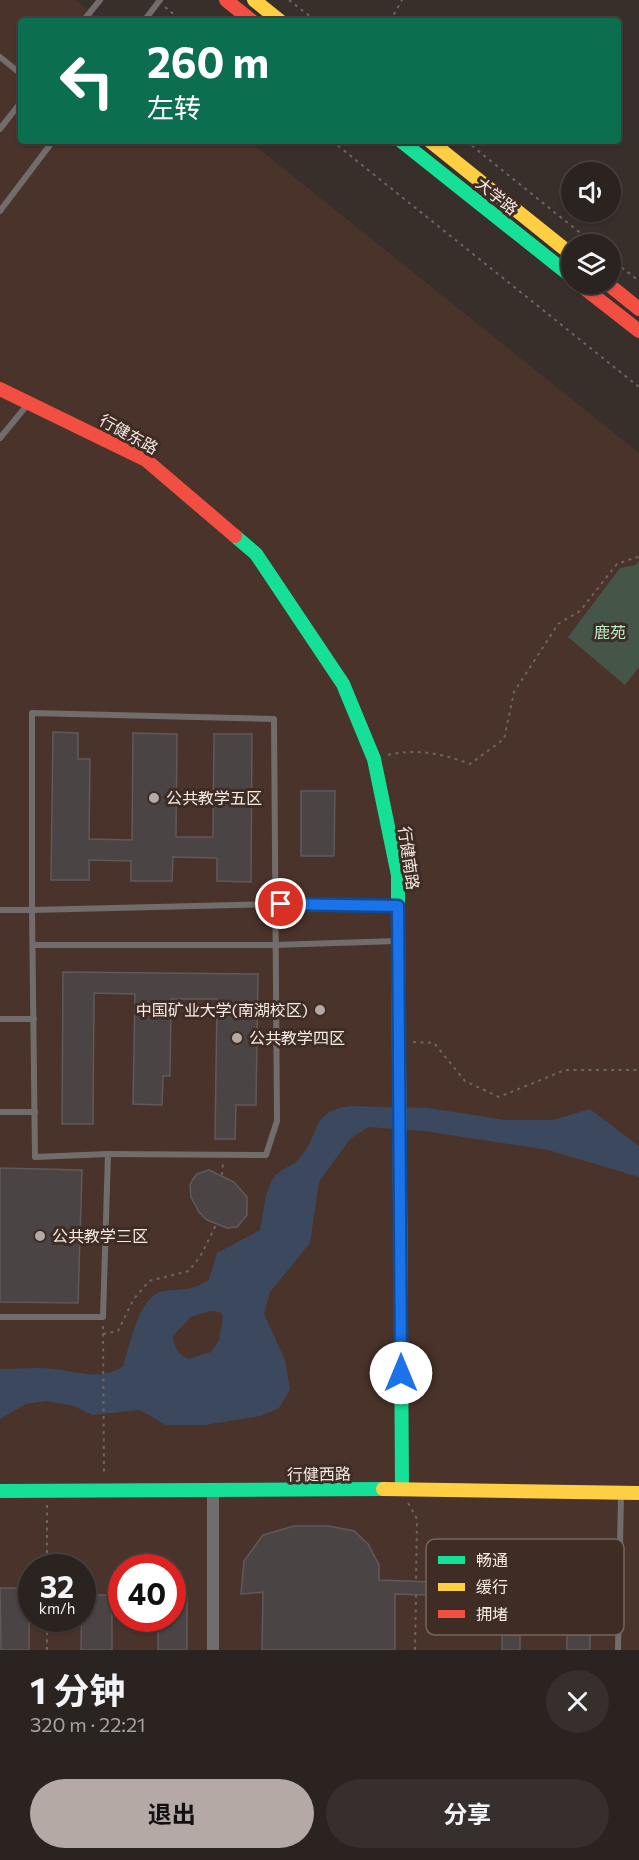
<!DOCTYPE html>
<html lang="zh">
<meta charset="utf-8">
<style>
body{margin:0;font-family:Commissioner,"Noto Sans SC",sans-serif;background:#362f2d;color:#f1f3f6;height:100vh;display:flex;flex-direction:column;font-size:22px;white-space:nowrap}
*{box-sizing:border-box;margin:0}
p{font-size:20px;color:#a5a4a5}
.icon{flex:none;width:33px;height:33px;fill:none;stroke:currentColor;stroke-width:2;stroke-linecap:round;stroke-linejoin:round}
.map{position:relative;height:1650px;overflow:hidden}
.sheet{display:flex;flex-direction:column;background:#2a2320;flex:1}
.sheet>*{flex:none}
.banner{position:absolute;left:18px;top:18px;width:603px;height:126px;border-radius:6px;box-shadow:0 2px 4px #0004,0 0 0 2px #46403e;background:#0b6e4f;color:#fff;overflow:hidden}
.controls{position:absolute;left:561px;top:162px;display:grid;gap:12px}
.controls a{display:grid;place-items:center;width:60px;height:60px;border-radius:50%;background:#2a2320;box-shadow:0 2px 4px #0004,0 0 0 2px #46403e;font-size:30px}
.speed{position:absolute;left:18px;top:1554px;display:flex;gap:12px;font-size:30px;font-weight:700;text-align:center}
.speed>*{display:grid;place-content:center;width:78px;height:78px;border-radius:50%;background:#2a2320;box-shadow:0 2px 4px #0004,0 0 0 2px #46403e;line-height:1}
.speed small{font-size:15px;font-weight:400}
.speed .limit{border:9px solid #d22;background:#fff;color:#111}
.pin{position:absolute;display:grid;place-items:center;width:51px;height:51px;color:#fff;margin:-26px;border:3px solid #fff;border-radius:50%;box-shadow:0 2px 6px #0007}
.me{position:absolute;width:66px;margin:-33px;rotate:0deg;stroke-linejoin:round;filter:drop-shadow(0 0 4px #0008)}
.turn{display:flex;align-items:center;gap:21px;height:126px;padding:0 30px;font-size:27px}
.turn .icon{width:78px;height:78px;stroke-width:2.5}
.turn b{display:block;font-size:42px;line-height:51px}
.round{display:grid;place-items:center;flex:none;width:63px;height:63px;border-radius:32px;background:#362f2d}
.overview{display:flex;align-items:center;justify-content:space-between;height:102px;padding:0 30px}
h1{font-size:36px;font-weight:700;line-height:45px}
.action{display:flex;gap:12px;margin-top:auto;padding:12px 30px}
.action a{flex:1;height:69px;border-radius:36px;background:#b4a9a4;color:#111;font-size:24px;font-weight:700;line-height:69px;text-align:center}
.action a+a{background:#362f2d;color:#f1f3f6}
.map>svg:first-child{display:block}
.built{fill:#4a332a;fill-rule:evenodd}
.green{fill:#455648}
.water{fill:#3c485e;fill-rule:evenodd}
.building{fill:#4a4444;stroke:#60595b;stroke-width:1.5}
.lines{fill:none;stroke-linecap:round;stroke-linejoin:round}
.path{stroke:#6b6664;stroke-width:2;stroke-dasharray:3 4.5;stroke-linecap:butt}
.lane{stroke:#716d6c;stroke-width:6}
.street{stroke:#716d6c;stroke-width:12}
.fast{stroke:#16e098;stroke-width:14}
.slow{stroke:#ffcf43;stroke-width:14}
.jam{stroke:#f24e42;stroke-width:14}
.route-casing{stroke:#114b97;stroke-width:15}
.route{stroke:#1a73e8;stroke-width:10}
.poi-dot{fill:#b4a9a4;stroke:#3e2c25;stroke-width:2}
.labels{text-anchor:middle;stroke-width:6;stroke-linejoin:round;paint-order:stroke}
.street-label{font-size:16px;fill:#f6eae5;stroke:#3e2c25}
.park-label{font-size:16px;fill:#bbefc9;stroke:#3e2c25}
.poi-label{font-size:16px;fill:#f6eae5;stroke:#3e2c25;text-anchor:start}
.key{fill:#3e2c25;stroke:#75655f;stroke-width:1.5}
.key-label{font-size:16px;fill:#f6eae5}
</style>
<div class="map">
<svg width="639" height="1650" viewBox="0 0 639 1650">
<rect width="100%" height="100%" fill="#382f2b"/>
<path class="built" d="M 0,0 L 76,0 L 101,21 L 21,21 L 21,141 L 249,141 L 639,453 L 639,1650 L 0,1650 ZM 32,1568 L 82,1568 L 82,1618 L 32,1618 ZM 122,1568 L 172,1568 L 172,1618 L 122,1618 Z"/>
<path class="green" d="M 639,560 L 639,667 L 625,685 L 568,637 L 620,568 L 636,565 Z"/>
<path class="water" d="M 352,1106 L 428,1108 L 505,1120 L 553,1120 L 590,1109 L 639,1146 L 639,1177 L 548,1150 L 424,1131 L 368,1127 L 350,1139 L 319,1182 L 310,1243 L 270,1292 L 264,1314 L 285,1360 L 290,1390 L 279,1408 L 260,1416 L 205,1425 L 166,1425 L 140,1410 L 92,1415 L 74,1406 L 46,1401 L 26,1404 L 0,1419 L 0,1369 C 17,1369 36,1367 53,1369 C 77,1371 101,1382 123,1366 C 130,1345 139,1294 164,1291 C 186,1288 188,1292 209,1280 L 217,1253 L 260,1230 C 263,1216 264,1198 270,1185 C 277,1167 292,1168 300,1158 C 322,1132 309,1111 352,1106 ZM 210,1311 L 220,1312 L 223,1316 L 219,1340 L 211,1352 L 188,1359 C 178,1354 173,1345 173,1336 L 191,1317 Z"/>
<g class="building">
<path d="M 53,732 L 78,733 L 78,759 L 90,759 L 89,839 L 132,840 L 133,733 L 177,734 L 176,837 L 213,837 L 214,734 L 252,734 L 251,882 L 217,881 L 217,858 L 173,857 L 172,881 L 131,881 L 131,861 L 89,860 L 89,880 L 51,880 Z"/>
<path d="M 301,791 L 335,791 L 334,856 L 301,856 Z"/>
<path d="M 63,972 L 258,974 L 256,1105 L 236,1105 L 235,1139 L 215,1139 L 217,999 L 171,999 L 170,1076 L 163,1076 L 162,1105 L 133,1104 L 135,994 L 94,993 L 93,1124 L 62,1124 Z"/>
<path d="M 0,1168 L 82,1170 L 78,1303 L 0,1302 Z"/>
<path d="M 209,1170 L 234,1182 L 247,1197 L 247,1215 L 237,1227 L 227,1228 L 207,1220 L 199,1212 L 191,1197 L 190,1185 L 193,1179 L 197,1174 Z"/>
<path d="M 294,1526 L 329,1526 L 354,1531 L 368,1544 L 379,1565 L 379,1580 L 458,1583 L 457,1596 L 395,1594 L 395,1650 L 262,1650 L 263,1592 L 241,1594 L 244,1561 L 263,1535 Z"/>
<path d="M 502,1558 L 590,1559 L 590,1650 L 567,1650 L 567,1574 L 520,1574 L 520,1650 L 502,1650 Z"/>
<path d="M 0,1588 L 29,1588 L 29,1650 L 1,1650 Z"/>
<path d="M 82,1595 L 122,1595 L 122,1612 L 112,1612 L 112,1650 L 81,1650 Z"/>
<path d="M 172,1595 L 187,1595 L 187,1650 L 158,1650 L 158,1618 L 172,1618 Z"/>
</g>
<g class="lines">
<g class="path">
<path d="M 289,0 L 316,21"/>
<path d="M 165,7 L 182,21"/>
<path d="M 390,21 L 402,0"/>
<path d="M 332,141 L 639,387"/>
<path d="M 466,141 L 594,244"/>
<path d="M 610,258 L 639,281"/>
<path d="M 388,755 C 416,748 444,754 470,764 L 504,739 L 514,692 L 558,624 L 580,611 L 617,564 L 637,557 L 639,559"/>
<path d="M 413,1042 L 434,1043 L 465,1081 L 499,1097 L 565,1070 L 639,1070"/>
<path d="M 222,1175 L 223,1163"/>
<path d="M 103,1326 L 104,1476"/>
<path d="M 103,1334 L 118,1331 L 133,1300 L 149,1281 L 189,1271 L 201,1255 L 216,1225"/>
<path d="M 408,1503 L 417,1519 L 416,1582"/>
<path d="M 47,1568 L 47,1504"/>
<path d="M 47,1650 L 47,1618"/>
<path d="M 415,1650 L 416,1595"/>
</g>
<g class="lane">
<path d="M 83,21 L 100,0"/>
<path d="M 144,21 L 160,0"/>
<path d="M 0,57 L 21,74"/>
<path d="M 0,129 L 21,102"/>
<path d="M 0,211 L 53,141"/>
<path d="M 0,438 L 28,404"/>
<path d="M 0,910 L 32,910 L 35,1157 L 108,1154 L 103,1317 L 0,1317"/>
<path d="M 34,945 L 274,945 L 398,941"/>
<path d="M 0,1019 L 34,1019"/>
<path d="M 0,1112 L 35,1112"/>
<path d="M 108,1154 L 266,1155 L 277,1121 L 274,719 L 32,713 L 32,910 L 274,904 L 281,904 L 397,906"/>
<path d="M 618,1650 L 621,1495"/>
</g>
<path class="street" d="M 213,1491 L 213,1650"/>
<g class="fast">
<path d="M 401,141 L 572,277"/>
<path d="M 235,536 L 256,554 L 343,684 L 374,759 L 398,875 L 398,925"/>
<path d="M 401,1322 L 402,1489"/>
<path d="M 0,1491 L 383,1489"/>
</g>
<g class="slow">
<path d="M 254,0 L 280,21"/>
<path d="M 430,141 L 572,255"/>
<path d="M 398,925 L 401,1322"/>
<path d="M 383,1489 L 639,1493"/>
</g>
<g class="jam">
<path d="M 226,0 L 252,21"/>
<path d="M 579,284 L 639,331"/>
<path d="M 608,284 L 639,309"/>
<path d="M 0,389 L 146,460 L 235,536"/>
</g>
</g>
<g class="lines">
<g class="route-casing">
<path id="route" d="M 281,904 L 398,906 L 401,1373"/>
</g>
<use href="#route" class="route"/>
</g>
<g class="poi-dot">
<circle cx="154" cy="798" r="6"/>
<circle cx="320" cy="1010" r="6"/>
<circle cx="237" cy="1038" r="6"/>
<circle cx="40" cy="1236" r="6"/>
</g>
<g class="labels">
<g class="street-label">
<text transform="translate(497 196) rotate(39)" y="6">大学路</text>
<text transform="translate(129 434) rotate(29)" y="6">行健东路</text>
<text transform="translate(409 858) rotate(82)" y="6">行健南路</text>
<text transform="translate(319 1474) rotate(-1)" y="6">行健西路</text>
</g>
<g class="park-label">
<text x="610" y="638">鹿苑</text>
</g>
<g class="poi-label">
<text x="166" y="804">公共教学五区</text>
<text x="308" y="1016" text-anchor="end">中国矿业大学(南湖校区)</text>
<text x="249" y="1044">公共教学四区</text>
<text x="52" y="1242">公共教学三区</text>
</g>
</g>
<rect x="426" y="1539" width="198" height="96" rx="9" class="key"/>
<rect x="438" y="1556" width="27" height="8" fill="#16e098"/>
<rect x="438" y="1583" width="27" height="8" fill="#ffcf43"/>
<rect x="438" y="1610" width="27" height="8" fill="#f24e42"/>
<g class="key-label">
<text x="476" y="1566">畅通</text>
<text x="476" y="1593">缓行</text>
<text x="476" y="1620">拥堵</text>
</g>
</svg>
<div class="controls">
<a><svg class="icon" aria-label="sound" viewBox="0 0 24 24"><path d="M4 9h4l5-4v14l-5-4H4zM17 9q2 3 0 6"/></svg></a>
<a><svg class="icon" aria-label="layers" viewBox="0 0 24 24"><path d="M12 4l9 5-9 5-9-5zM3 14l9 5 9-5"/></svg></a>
</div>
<div class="speed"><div>32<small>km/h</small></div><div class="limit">40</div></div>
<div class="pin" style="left:281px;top:904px;background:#d93025"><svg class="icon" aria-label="arrive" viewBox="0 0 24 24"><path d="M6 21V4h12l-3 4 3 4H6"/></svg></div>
<svg class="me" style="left:401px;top:1373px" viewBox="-20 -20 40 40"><circle r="19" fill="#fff"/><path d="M0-13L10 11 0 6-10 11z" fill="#1a73e8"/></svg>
<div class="banner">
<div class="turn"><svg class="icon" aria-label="left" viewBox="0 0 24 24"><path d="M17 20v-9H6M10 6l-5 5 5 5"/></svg><div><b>260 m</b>左转</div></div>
</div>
</div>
<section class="sheet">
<div class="overview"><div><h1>1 分钟</h1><p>320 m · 22:21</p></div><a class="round"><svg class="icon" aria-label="close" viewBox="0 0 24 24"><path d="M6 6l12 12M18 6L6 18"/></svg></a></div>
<div class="action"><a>退出</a><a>分享</a></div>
</section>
